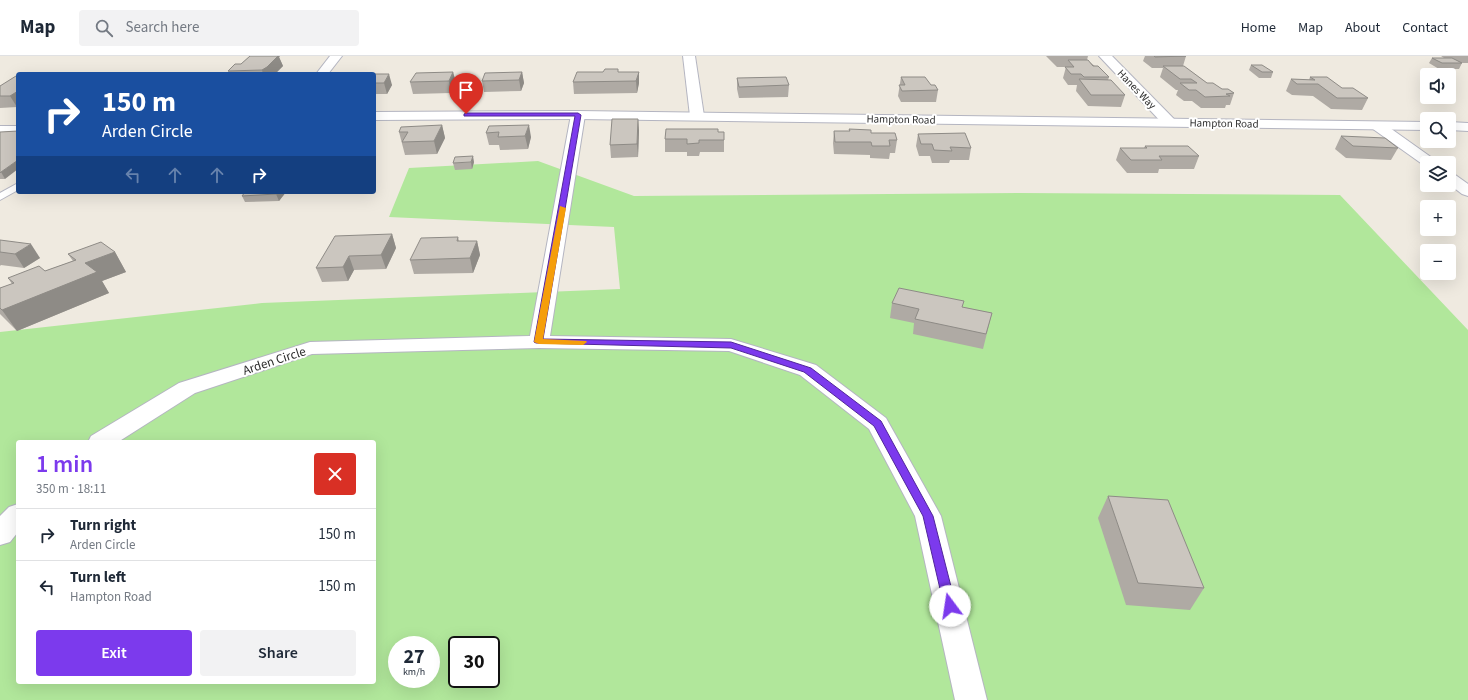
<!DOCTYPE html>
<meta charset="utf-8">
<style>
body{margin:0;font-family:"Source Sans 3",sans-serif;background:#f2f2f3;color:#1f2937;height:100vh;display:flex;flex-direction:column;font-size:15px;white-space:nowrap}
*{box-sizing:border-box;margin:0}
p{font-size:13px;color:#747a83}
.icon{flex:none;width:22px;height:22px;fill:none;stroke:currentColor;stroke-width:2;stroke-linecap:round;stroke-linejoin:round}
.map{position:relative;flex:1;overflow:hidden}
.panel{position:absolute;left:16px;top:384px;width:360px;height:244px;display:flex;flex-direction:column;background:#fff;border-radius:4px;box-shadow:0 4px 16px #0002}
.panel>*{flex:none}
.guide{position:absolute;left:16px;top:16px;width:360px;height:122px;border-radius:4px;box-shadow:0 4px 16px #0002;background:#1a4fa0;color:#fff;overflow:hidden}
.fabs{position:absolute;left:1420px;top:12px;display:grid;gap:8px}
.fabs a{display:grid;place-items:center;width:36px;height:36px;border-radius:4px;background:#fff;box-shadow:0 4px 16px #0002;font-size:20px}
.speed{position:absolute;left:388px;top:580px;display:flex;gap:8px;font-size:20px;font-weight:700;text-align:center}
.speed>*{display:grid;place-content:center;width:52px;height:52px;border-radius:50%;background:#fff;box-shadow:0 4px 16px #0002;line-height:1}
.speed small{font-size:10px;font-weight:400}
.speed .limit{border:2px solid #111;border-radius:6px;background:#fff;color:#111}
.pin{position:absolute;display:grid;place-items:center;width:34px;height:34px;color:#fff;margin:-41px -17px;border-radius:50% 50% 50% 0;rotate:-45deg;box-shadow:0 0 4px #0007}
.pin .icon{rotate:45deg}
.me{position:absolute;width:44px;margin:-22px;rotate:346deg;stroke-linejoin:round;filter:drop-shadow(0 0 3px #0008)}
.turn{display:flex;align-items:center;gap:14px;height:84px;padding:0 20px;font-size:18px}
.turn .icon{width:52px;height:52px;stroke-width:2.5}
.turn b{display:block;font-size:28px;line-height:34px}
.lanes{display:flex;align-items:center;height:38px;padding:0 20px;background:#0003;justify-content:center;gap:20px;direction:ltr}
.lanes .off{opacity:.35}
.round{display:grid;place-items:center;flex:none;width:42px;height:42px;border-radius:4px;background:#f2f2f3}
.headline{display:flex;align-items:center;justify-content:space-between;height:68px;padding:0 20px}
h1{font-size:24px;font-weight:600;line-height:30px;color:#7c3aed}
.cta{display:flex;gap:8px;margin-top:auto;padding:8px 20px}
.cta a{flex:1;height:46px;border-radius:4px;background:#7c3aed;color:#fff;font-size:16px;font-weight:600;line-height:46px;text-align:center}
.cta a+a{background:#f2f2f3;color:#1f2937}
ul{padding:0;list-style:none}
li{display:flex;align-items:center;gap:12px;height:52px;padding:0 20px;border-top:1px solid #e0e1e3}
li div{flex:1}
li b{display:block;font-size:15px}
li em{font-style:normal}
header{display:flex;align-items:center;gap:24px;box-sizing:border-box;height:56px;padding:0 20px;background:#fff;border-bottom:1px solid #e0e1e3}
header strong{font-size:19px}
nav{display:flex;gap:22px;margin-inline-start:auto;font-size:14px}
.search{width:280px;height:36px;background:#f2f2f3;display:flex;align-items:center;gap:10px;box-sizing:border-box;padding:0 14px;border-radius:4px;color:#747a83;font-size:15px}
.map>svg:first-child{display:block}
.green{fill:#b1e79b;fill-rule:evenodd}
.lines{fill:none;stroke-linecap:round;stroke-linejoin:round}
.service-casing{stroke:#b4b5c1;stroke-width:2}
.minor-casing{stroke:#b4b5c1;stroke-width:2}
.secondary-casing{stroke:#b4b5c1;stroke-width:2}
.service{fill:#fff;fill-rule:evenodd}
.minor{fill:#fff;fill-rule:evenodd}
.secondary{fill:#fff;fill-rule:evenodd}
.wall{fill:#afaaa4}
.shaded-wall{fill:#8e8b86}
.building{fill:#cbc6bf;stroke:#8e8b86}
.route{fill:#7c3aed;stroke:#51269a}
.slow{fill:#f59e0b}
.labels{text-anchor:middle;stroke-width:4;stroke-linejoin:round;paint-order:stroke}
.far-street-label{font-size:11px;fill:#2e2e2e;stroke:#fff}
.street-label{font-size:13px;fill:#2e2e2e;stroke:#fff}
</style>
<header>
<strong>Map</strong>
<div class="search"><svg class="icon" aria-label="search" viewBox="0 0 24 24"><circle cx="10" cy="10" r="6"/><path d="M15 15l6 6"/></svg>Search here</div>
<nav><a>Home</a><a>Map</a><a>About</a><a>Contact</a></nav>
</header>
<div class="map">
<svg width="1468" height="644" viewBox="0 0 1468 644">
<rect width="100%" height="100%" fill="#efeae0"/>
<path class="green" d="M 538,105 L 634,140 L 1019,137 L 1340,139 L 1468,274 L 1468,644 L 0,644 L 0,276 L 262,247 L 620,233 L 614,171 L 389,161 L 409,112 ZM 18,386 L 374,386 L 374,626 L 18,626 ZM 397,589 L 431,589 L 431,623 L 397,623 ZM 457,589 L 491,589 L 491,623 L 457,623 Z"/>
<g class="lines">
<g class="service-casing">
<path id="service" d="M 18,127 L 18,134 L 0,144 L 0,137 Z"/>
</g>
<g class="minor-casing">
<g id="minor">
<path d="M 330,0 L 342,0 L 328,18 L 316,18 Z"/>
<path d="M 683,0 L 695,0 L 704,60 L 702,63 L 692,63 L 690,60 Z"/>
<path d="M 1099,0 L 1112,0 L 1174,63 L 1176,66 L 1174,69 L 1169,70 L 1164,69 Z"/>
<path d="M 578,55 L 583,56 L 585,59 L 550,280 L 731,283 L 816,309 L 886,362 L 941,460 L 987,644 L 955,644 L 915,460 L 869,373 L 800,319 L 729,295 L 539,292 L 312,298 L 195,337 L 118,386 L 88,386 L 91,380 L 179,327 L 310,286 L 530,280 L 571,59 L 573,56 Z"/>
<path d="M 1378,66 L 1383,67 L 1435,104 L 1438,107 L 1427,107 L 1427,111 L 1425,110 L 1373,73 L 1371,70 L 1373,67 Z"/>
<path d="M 1449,116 L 1454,118 L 1468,128 L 1468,140 L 1462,138 L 1449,128 Z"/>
<path d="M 18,448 L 18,476 L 10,486 L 0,489 L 0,460 L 9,451 Z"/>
</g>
</g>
<g class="secondary-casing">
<g id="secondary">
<path d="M 578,55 L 1427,66 L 1427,74 L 578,63 L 374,64 L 374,56 Z"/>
<path d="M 1449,66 L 1468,67 L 1468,75 L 1449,74 Z"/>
<rect x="0" y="70" width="18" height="8"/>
</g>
</g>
<use href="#service" class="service"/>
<use href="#minor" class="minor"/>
<use href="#secondary" class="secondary"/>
</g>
<g class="wall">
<path d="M 250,0 L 280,0 L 279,1 L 283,10 L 275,18 L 229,18 L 228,15 L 241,8 Z"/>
<path d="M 1046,0 L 1088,0 L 1087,4 L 1109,21 L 1108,24 L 1125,39 L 1121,51 L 1088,50 L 1076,35 L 1077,29 L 1068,29 L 1063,22 L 1066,11 L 1057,11 Z"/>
<path d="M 1145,0 L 1186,0 L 1183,10 L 1207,27 L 1222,33 L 1234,37 L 1230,49 L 1226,49 L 1225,52 L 1201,52 L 1192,45 L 1184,45 L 1176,39 L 1178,34 L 1176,34 L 1160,21 L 1163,12 L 1152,12 L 1143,5 Z"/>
<path d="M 1441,0 L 1468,0 L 1468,7 L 1462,7 L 1459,13 L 1439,13 L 1429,7 L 1432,2 L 1444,2 Z"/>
<path d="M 1251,9 L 1273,16 L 1271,22 L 1259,22 L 1249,14 Z"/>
<path d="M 453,16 L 456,27 L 451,37 L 413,38 L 410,26 Z"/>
<path d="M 522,16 L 524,27 L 521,35 L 484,36 L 482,25 Z"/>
<path d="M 639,16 L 639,27 L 637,37 L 574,38 L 573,26 Z"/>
<path d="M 374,18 L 392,29 L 387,38 L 374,38 Z"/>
<path d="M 18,20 L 18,51 L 17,51 L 0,52 L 0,30 Z"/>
<path d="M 901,21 L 931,29 L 938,34 L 936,46 L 901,46 L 898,40 Z"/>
<path d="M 1310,21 L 1342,32 L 1368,42 L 1362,54 L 1331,53 L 1313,40 L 1292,39 L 1286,35 L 1291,23 L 1309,24 Z"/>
<path d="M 737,22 L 789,29 L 788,41 L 739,42 L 737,33 Z"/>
<path d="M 638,63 L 639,75 L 638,101 L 611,102 L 610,89 Z"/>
<path d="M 442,69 L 445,82 L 437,98 L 405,99 L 399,76 Z"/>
<path d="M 489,70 L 531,81 L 528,93 L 500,94 L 499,89 L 489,89 L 486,77 Z"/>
<path d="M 849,73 L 871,77 L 897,84 L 895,97 L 890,97 L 889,103 L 870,102 L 870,99 L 834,98 L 833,87 L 834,75 L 849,75 Z"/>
<path d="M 0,76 L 5,123 L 0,123 Z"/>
<path d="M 718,76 L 724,76 L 724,96 L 700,96 L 699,100 L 687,100 L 687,96 L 665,96 L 665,83 Z"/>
<path d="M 918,78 L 971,92 L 969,104 L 950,104 L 949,107 L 932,107 L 930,100 L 919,100 L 916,90 Z"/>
<path d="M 1341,80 L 1398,92 L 1391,104 L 1346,102 L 1335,93 Z"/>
<path d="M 1145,90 L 1199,100 L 1194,113 L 1159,113 L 1158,117 L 1127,117 L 1116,104 L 1120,92 L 1144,92 Z"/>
<path d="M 474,106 L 472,113 L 455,114 L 453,107 Z"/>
<path d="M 245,136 L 286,136 L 279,145 L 245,146 L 242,140 Z"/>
<path d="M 392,178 L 396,192 L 386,213 L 354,214 L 348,225 L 322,226 L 316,212 Z"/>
<path d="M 458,181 L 459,185 L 477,185 L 480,199 L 473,217 L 414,218 L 410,204 Z"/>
<path d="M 0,184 L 40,202 L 24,212 L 1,209 L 0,210 Z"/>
<path d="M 115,196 L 126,216 L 102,225 L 109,237 L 17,275 L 0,258 L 0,232 L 12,228 L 8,222 L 45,215 L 73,205 L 68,198 Z"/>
<path d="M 892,247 L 963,251 L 992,257 L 983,293 L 913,278 L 914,267 L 890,262 Z"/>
<path d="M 1108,440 L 1204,532 L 1190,554 L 1126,549 L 1098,462 Z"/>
</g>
<g class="shaded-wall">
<path d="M 277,0 L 280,0 L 279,1 L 283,10 L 275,18 L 263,18 L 262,14 Z"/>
<path d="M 453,16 L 456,27 L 451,37 L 449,25 Z"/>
<path d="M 522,16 L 524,27 L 521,35 L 519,24 Z"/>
<path d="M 639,16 L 639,27 L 637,37 L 636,25 Z"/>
<path d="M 389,18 L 392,29 L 387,38 L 384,27 Z"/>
<path d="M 18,35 L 18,51 L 17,51 L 10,40 Z"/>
<path d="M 638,63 L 639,75 L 638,101 L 637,88 Z"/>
<path d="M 442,69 L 445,82 L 437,98 L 434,85 Z"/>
<path d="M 529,69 L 531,81 L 528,93 L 525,80 Z"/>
<path d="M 473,100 L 474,106 L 472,113 L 471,106 Z"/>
<path d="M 18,104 L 18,113 L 5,123 L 1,116 Z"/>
<path d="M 278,136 L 286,136 L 279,145 L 276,138 Z"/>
<path d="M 392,178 L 396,192 L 386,213 L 381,199 Z"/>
<path d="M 477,185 L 480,199 L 473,217 L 470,202 Z"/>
<path d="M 31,188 L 40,202 L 24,212 L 15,198 Z"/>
<path d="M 115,196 L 126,216 L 102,225 L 109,237 L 17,275 L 2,254 L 85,207 Z"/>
<path d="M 349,200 L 354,214 L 348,225 L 343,211 Z"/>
</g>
<g class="building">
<path d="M 250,0 L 278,0 L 267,11 L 262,14 L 228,15 L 235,8 L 241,8 Z"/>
<path d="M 1154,0 L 1186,0 L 1155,1 Z"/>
<path d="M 1432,2 L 1452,2 L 1462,7 L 1442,7 Z"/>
<path d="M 1068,4 L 1088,4 L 1093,10 L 1098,10 L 1109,21 L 1084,21 L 1081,18 L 1071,18 L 1065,11 L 1074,11 Z"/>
<path d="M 1251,9 L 1262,9 L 1273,16 L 1262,16 Z"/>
<path d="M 1163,10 L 1184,10 L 1207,27 L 1213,27 L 1222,33 L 1228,33 L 1234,37 L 1226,38 L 1230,40 L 1205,41 L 1196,34 L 1189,34 L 1180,27 L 1197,27 L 1191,23 L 1180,23 Z"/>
<path d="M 605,13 L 618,13 L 618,16 L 639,16 L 636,25 L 573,26 L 577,16 L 603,16 Z"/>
<path d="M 453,16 L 449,25 L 410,26 L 416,17 Z"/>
<path d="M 522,16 L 519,24 L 482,25 L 485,17 Z"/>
<path d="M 374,18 L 389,18 L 384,27 L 374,27 Z"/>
<path d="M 16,20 L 18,20 L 18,35 L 10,40 L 0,40 L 0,30 Z"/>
<path d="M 786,21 L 789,29 L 739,31 L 737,22 Z"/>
<path d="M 901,21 L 925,21 L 931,29 L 935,29 L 938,34 L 902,35 L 899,29 L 905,29 Z"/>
<path d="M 1310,21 L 1327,21 L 1342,32 L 1353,32 L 1368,42 L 1337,42 L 1318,28 L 1297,28 L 1291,23 L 1315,24 Z"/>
<path d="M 1079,23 L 1111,24 L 1125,39 L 1091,39 Z"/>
<path d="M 612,63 L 638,63 L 637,88 L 610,89 Z"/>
<path d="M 442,69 L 434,85 L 402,86 L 408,76 L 399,76 L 401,71 Z"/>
<path d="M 529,69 L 525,80 L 498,81 L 499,76 L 486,77 L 489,70 Z"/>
<path d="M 666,73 L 718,73 L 718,76 L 724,76 L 724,84 L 699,84 L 699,87 L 687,88 L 687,83 L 665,83 Z"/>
<path d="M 849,73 L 871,74 L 871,77 L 895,77 L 897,84 L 889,84 L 890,90 L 872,90 L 871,86 L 835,86 L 834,75 L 850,75 Z"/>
<path d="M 18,75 L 18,104 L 1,116 L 0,117 L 0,76 Z"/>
<path d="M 965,77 L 971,92 L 950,91 L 952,95 L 934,94 L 932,88 L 921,88 L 918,78 Z"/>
<path d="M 1341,80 L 1385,82 L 1398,92 L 1353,90 Z"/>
<path d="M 1145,90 L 1188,90 L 1199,100 L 1159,100 L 1162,104 L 1131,104 L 1120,92 L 1147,92 Z"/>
<path d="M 473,100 L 471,106 L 453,107 L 455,101 Z"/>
<path d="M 245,136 L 278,136 L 276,138 L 242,140 Z"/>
<path d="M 392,178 L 381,199 L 349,200 L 343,211 L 316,212 L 335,180 Z"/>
<path d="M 458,181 L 457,185 L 477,185 L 470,202 L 410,204 L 421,182 Z"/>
<path d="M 0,184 L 31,188 L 15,198 L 0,196 Z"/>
<path d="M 101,186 L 115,196 L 85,207 L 97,216 L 2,254 L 0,252 L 0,232 L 14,227 L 8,222 L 39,210 L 45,215 L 76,204 L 68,198 Z"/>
<path d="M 899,232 L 964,245 L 962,251 L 992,257 L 986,278 L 915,263 L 919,253 L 892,247 Z"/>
<path d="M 1108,440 L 1168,444 L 1204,532 L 1138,527 Z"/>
</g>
<path class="route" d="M 466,57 L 578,57 L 581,59 L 543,283 L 731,286 L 811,312 L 881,365 L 933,460 L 956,550 L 954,554 L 950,555 L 946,554 L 944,550 L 923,460 L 874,370 L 804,316 L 731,292 L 536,287 L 534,286 L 575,60 L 464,60 L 464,58 Z"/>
<path class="slow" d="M 560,150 L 566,152 L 543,283 L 586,285 L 587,286 L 583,289 L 539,288 L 534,286 Z"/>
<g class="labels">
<g class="far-street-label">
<text transform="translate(1137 33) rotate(46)" y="4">Hanes Way</text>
<text transform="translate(901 63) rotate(1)" y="4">Hampton Road</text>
<text transform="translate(1224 67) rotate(1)" y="4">Hampton Road</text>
</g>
<g class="street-label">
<text transform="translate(274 304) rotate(-18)" y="5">Arden Circle</text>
</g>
</g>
</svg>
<div class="fabs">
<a><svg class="icon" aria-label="sound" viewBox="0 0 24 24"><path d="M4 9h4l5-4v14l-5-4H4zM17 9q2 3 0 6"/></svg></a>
<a><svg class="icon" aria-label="search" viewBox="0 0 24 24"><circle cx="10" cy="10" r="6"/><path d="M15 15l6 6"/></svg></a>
<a><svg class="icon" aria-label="layers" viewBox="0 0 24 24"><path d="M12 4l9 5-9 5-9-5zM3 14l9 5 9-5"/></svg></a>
<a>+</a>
<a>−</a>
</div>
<div class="speed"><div>27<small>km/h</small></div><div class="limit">30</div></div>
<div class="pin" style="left:466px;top:58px;background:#d93025"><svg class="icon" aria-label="arrive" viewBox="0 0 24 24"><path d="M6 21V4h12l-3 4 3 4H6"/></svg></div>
<svg class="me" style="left:950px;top:550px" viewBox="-20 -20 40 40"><circle r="19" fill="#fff"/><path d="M0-13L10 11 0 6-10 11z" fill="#7c3aed"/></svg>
<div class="guide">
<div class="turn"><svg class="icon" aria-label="right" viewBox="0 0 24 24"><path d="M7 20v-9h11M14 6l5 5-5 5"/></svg><div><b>150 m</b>Arden Circle</div></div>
<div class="lanes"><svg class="icon off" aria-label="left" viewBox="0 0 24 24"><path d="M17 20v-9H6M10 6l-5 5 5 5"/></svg><svg class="icon off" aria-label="ahead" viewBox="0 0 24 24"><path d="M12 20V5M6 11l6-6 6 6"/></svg><svg class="icon off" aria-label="ahead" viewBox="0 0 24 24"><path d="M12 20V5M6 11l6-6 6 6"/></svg><svg class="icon" aria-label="right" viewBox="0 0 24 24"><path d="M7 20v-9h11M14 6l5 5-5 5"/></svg></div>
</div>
<section class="panel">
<div class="headline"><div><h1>1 min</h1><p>350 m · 18:11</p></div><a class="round" style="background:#d93025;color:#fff"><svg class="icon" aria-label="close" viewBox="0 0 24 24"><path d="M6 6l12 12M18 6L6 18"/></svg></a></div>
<ul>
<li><svg class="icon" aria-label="right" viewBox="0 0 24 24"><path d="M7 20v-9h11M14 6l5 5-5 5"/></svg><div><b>Turn right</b><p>Arden Circle</p></div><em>150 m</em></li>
<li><svg class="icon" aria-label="left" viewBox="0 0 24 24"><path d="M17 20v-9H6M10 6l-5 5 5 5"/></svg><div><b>Turn left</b><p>Hampton Road</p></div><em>150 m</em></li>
</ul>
<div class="cta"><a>Exit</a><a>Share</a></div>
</section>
</div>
